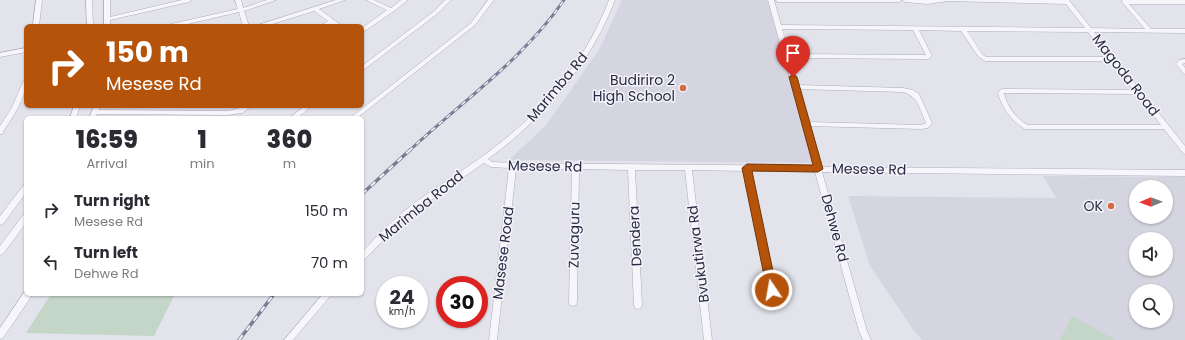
<!DOCTYPE html>
<style>
body{margin:0;font-family:Poppins,sans-serif;background:#f7f7f7;color:#2b2b33;height:100vh;display:flex;flex-direction:column;font-size:15px;white-space:nowrap}
*{box-sizing:border-box;margin:0}
p{font-size:13px;color:#7c7c81}
.icon{flex:none;width:22px;height:22px;fill:none;stroke:currentColor;stroke-width:2;stroke-linecap:round;stroke-linejoin:round}
.map{position:relative;flex:1;overflow:hidden}
.panel{position:absolute;left:24px;top:116px;width:340px;height:180px;display:flex;flex-direction:column;background:#fff;border-radius:6px;box-shadow:0 1px 3px #0004}
.panel>*{flex:none}
.banner{position:absolute;left:24px;top:24px;width:340px;height:84px;border-radius:6px;box-shadow:0 1px 3px #0004;background:#b45309;color:#fff;overflow:hidden}
.needle{width:26px;rotate:269deg}
.buttons{position:absolute;left:1129px;top:180px;display:grid;gap:8px}
.buttons a{display:grid;place-items:center;width:44px;height:44px;border-radius:50%;background:#fff;box-shadow:0 1px 3px #0004;font-size:20px}
.speed{position:absolute;left:376px;top:276px;display:flex;gap:8px;font-size:20px;font-weight:700;text-align:center}
.speed>*{display:grid;place-content:center;width:52px;height:52px;border-radius:50%;background:#fff;box-shadow:0 1px 3px #0004;line-height:1}
.speed small{font-size:10px;font-weight:400}
.speed .limit{border:6px solid #d22;background:#fff;color:#111}
.pin{position:absolute;display:grid;place-items:center;width:34px;height:34px;color:#fff;margin:-41px -17px;border-radius:50% 50% 50% 0;rotate:-45deg;box-shadow:0 0 4px #0007}
.pin .icon{rotate:45deg}
.me{position:absolute;width:44px;margin:-22px;rotate:348deg;stroke-linejoin:round;filter:drop-shadow(0 0 3px #0008)}
.turn{display:flex;align-items:center;gap:14px;height:84px;padding:0 16px;font-size:18px}
.turn .icon{width:52px;height:52px;stroke-width:2.5}
.turn b{display:block;font-size:28px;line-height:34px}
.eta{display:flex;justify-content:space-evenly;align-items:center;height:68px;text-align:center}
.eta b{font-size:24px;font-weight:800;line-height:28px}
ul{padding:0;list-style:none}
li{display:flex;align-items:center;gap:12px;height:52px;padding:0 16px}
li div{flex:1}
li b{display:block;font-size:15px}
li em{font-style:normal}
.map>svg:first-child{display:block}
.built{fill:#d5d5e1;fill-rule:evenodd}
.green{fill:#c4d6c7}
.lines{fill:none;stroke-linecap:round;stroke-linejoin:round}
.minor-casing{stroke:#acacba;stroke-width:1}
.minor{fill:#f6f6fa;fill-rule:evenodd}
.rail-far1-casing{stroke:#7d7c96;stroke-width:3}
.rail-casing{stroke:#7d7c96;stroke-width:3.5}
.rail-far1{stroke:#f3f3f9;stroke-width:1.5;stroke-dasharray:5;stroke-linecap:butt}
.rail{stroke:#f3f3f9;stroke-width:2;stroke-dasharray:6;stroke-linecap:butt}
.route{fill:#b45309;stroke:#753606}
.poi-dot{fill:#d56a44;stroke:#f3f3f9;stroke-width:1.5}
.labels{text-anchor:middle;stroke-width:3;stroke-linejoin:round;paint-order:stroke}
.street-label{font-size:14px;fill:#2b2a45;stroke:#f3f3f9}
.poi-label{font-size:14px;fill:#2b2a45;stroke:#f3f3f9;text-anchor:end}
</style>
<div class="map">
<svg width="1185" height="340" viewBox="0 0 1185 340">
<rect width="100%" height="100%" fill="#e3e3ec"/>
<g class="built">
<path d="M 622,0 L 768,0 L 814,163 L 509,160 L 546,125 L 599,50 Z"/>
<path d="M 1043,176 L 1185,177 L 1185,340 L 922,340 L 912,328 L 870,266 L 848,196 L 1056,198 ZM 1136,187 L 1166,187 L 1166,217 L 1136,217 ZM 1136,239 L 1166,239 L 1166,269 L 1136,269 ZM 1136,291 L 1166,291 L 1166,321 L 1136,321 Z"/>
</g>
<g class="green">
<path d="M 51,294 L 175,294 L 154,336 L 26,333 Z"/>
<path d="M 1072,316 L 1116,340 L 1060,340 Z"/>
</g>
<g class="lines">
<g class="minor-casing">
<g id="minor">
<path d="M 36,0 L 42,0 L 39,26 L 33,26 Z"/>
<path d="M 86,0 L 92,0 L 93,26 L 87,26 Z"/>
<path d="M 104,0 L 110,0 L 110,17 L 182,0 L 192,0 L 189,2 L 110,20 L 110,26 L 104,26 Z"/>
<path d="M 235,0 L 241,0 L 243,8 L 267,0 L 276,0 L 244,11 L 249,26 L 243,26 L 239,12 L 179,26 L 168,26 L 171,24 L 238,9 Z"/>
<path d="M 336,0 L 345,0 L 319,9 L 342,26 L 335,26 L 332,24 L 327,26 L 320,26 L 328,21 L 314,11 L 266,26 L 257,26 L 258,25 Z"/>
<path d="M 366,0 L 374,0 L 391,8 L 401,0 L 408,0 L 394,11 L 362,33 L 362,28 L 387,10 Z"/>
<path d="M 445,0 L 451,0 L 437,14 L 362,71 L 362,66 L 433,12 Z"/>
<path d="M 488,0 L 494,0 L 475,25 L 357,118 L 350,118 L 471,23 Z"/>
<path d="M 609,0 L 615,0 C 590,65 544,118 488,159 L 492,162 L 513,163 L 814,166 L 768,0 L 774,0 L 781,25 L 1085,28 L 1066,4 L 948,1 L 927,4 L 905,2 L 902,0 L 1069,0 L 1091,28 L 1145,29 L 1122,2 L 1122,0 L 1185,0 L 1185,4 L 1129,4 L 1151,29 L 1185,29 L 1185,33 L 1094,32 L 1185,146 L 1185,154 L 1183,153 L 1164,129 L 1025,129 C 1011,121 1003,108 998,94 L 1000,90 L 1002,89 L 1133,90 L 1111,61 L 985,61 L 978,56 L 961,31 L 919,30 L 932,56 L 928,59 L 790,58 L 798,85 L 903,88 L 913,90 L 919,94 L 932,123 L 928,128 L 921,129 L 809,126 L 821,167 L 1185,170 L 1185,176 L 822,172 L 867,331 L 871,340 L 863,340 L 859,331 L 815,172 L 751,171 L 779,305 L 778,308 L 775,309 L 772,308 L 771,305 L 744,171 L 692,170 L 712,340 L 704,340 L 685,170 L 635,170 L 642,305 L 641,308 L 638,309 L 635,308 L 634,305 L 628,170 L 579,169 L 577,302 L 576,305 L 573,306 L 570,305 L 569,302 L 572,169 L 516,169 L 497,340 L 489,340 L 509,168 L 491,167 L 484,163 L 418,209 L 390,233 L 365,259 L 362,260 L 362,252 C 378,235 395,218 413,204 C 443,182 476,163 505,139 C 551,102 588,55 609,0 ZM 782,29 L 913,30 L 926,55 L 789,54 ZM 967,31 L 1088,32 L 1108,57 L 986,57 L 982,54 ZM 799,89 L 903,92 C 918,96 920,109 926,123 L 921,125 L 808,122 ZM 1004,93 L 1137,94 L 1161,125 L 1028,125 C 1016,119 1007,106 1004,93 Z"/>
<path d="M 775,0 L 902,0 L 899,2 L 778,2 Z"/>
<path d="M 26,48 L 26,52 L 0,57 L 0,53 Z"/>
<path d="M 1185,59 L 1185,63 L 1182,64 L 1185,68 L 1185,74 L 1183,73 L 1176,64 L 1179,60 Z"/>
<path d="M 26,80 C 26,100 12,117 2,134 L 0,134 L 0,126 L 12,107 L 23,82 Z"/>
<path d="M 74,106 L 80,106 L 76,118 L 70,118 Z"/>
<path d="M 94,106 L 100,106 L 99,110 L 228,111 C 237,109 244,106 253,106 L 242,113 L 228,115 L 97,114 L 95,118 L 89,118 Z"/>
<path d="M 305,106 L 312,106 L 297,118 L 289,118 Z"/>
<path d="M 26,185 L 26,193 L 3,224 L 0,225 L 0,216 L 23,186 Z"/>
<path d="M 26,214 L 26,223 L 3,254 L 0,255 L 0,246 L 23,215 Z"/>
<path d="M 25,291 L 26,291 L 26,294 L 32,294 L 31,297 L 3,338 L 0,339 L 0,328 Z"/>
<path d="M 323,294 L 332,294 L 293,340 L 284,340 Z"/>
</g>
</g>
<use href="#minor" class="minor"/>
<g class="rail-far1-casing">
<path id="rail-far1" d="M 409,151 C 461,102 523,60 564,0"/>
</g>
<g class="rail-casing">
<g id="rail">
<path d="M 362,194 L 410,150"/>
<path d="M 239,340 L 274,294"/>
</g>
</g>
<use href="#rail-far1" class="rail-far1"/>
<use href="#rail" class="rail"/>
</g>
<path class="route" d="M 793,74 L 797,77 L 823,169 L 818,172 L 752,171 L 777,290 L 776,293 L 772,295 L 768,293 L 767,290 L 742,168 L 747,164 L 813,165 L 789,77 Z"/>
<g class="poi-dot">
<circle cx="683" cy="88" r="4"/>
<circle cx="1111" cy="206" r="4"/>
</g>
<g class="labels">
<g class="street-label">
<text transform="translate(1126 75) rotate(52)" y="5">Magoda Road</text>
<text transform="translate(557 87) rotate(-50)" y="5">Marimba Rd</text>
<text transform="translate(545 166) rotate(1)" y="5">Mesese Rd</text>
<text transform="translate(869 169) rotate(1)" y="5">Mesese Rd</text>
<text transform="translate(421 206) rotate(-39)" y="5">Marimba Road</text>
<text transform="translate(835 228) rotate(75)" y="5">Dehwe Rd</text>
<text transform="translate(574 235) rotate(-89)" y="5">Zuvaguru</text>
<text transform="translate(635 236) rotate(-93)" y="5">Dendera</text>
<text transform="translate(503 253) rotate(-83)" y="5">Masese Road</text>
<text transform="translate(698 254) rotate(-97)" y="5">Bvukutirwa Rd</text>
</g>
<g class="poi-label">
<text x="675" y="85">Budiriro 2<tspan x="675" dy="16">High School</tspan></text>
<text x="1103" y="211">OK</text>
</g>
</g>
</svg>
<div class="buttons">
<a><svg class="needle" viewBox="-14 -14 28 28"><path d="M0-13l5 13h-10z" fill="#e53935"/><path d="M0 13l5-13h-10z" fill="#7c7c81"/></svg></a>
<a><svg class="icon" aria-label="sound" viewBox="0 0 24 24"><path d="M4 9h4l5-4v14l-5-4H4zM17 9q2 3 0 6"/></svg></a>
<a><svg class="icon" aria-label="search" viewBox="0 0 24 24"><circle cx="10" cy="10" r="6"/><path d="M15 15l6 6"/></svg></a>
</div>
<div class="speed"><div>24<small>km/h</small></div><div class="limit">30</div></div>
<div class="pin" style="left:793px;top:77px;background:#d93025"><svg class="icon" aria-label="arrive" viewBox="0 0 24 24"><path d="M6 21V4h12l-3 4 3 4H6"/></svg></div>
<svg class="me" style="left:772px;top:290px" viewBox="-20 -20 40 40"><circle r="17" fill="#b45309" stroke="#fff" stroke-width="3"/><path d="M0-11L8 9 0 5-8 9z" fill="#fff"/></svg>
<div class="banner">
<div class="turn"><svg class="icon" aria-label="right" viewBox="0 0 24 24"><path d="M7 20v-9h11M14 6l5 5-5 5"/></svg><div><b>150 m</b>Mesese Rd</div></div>
</div>
<section class="panel">
<div class="eta">
<div><b>16:59</b><p>Arrival</p></div>
<div><b>1</b><p>min</p></div>
<div><b>360</b><p>m</p></div>
</div>
<ul>
<li><svg class="icon" aria-label="right" viewBox="0 0 24 24"><path d="M7 20v-9h11M14 6l5 5-5 5"/></svg><div><b>Turn right</b><p>Mesese Rd</p></div><em>150 m</em></li>
<li><svg class="icon" aria-label="left" viewBox="0 0 24 24"><path d="M17 20v-9H6M10 6l-5 5 5 5"/></svg><div><b>Turn left</b><p>Dehwe Rd</p></div><em>70 m</em></li>
</ul>
</section>
</div>
